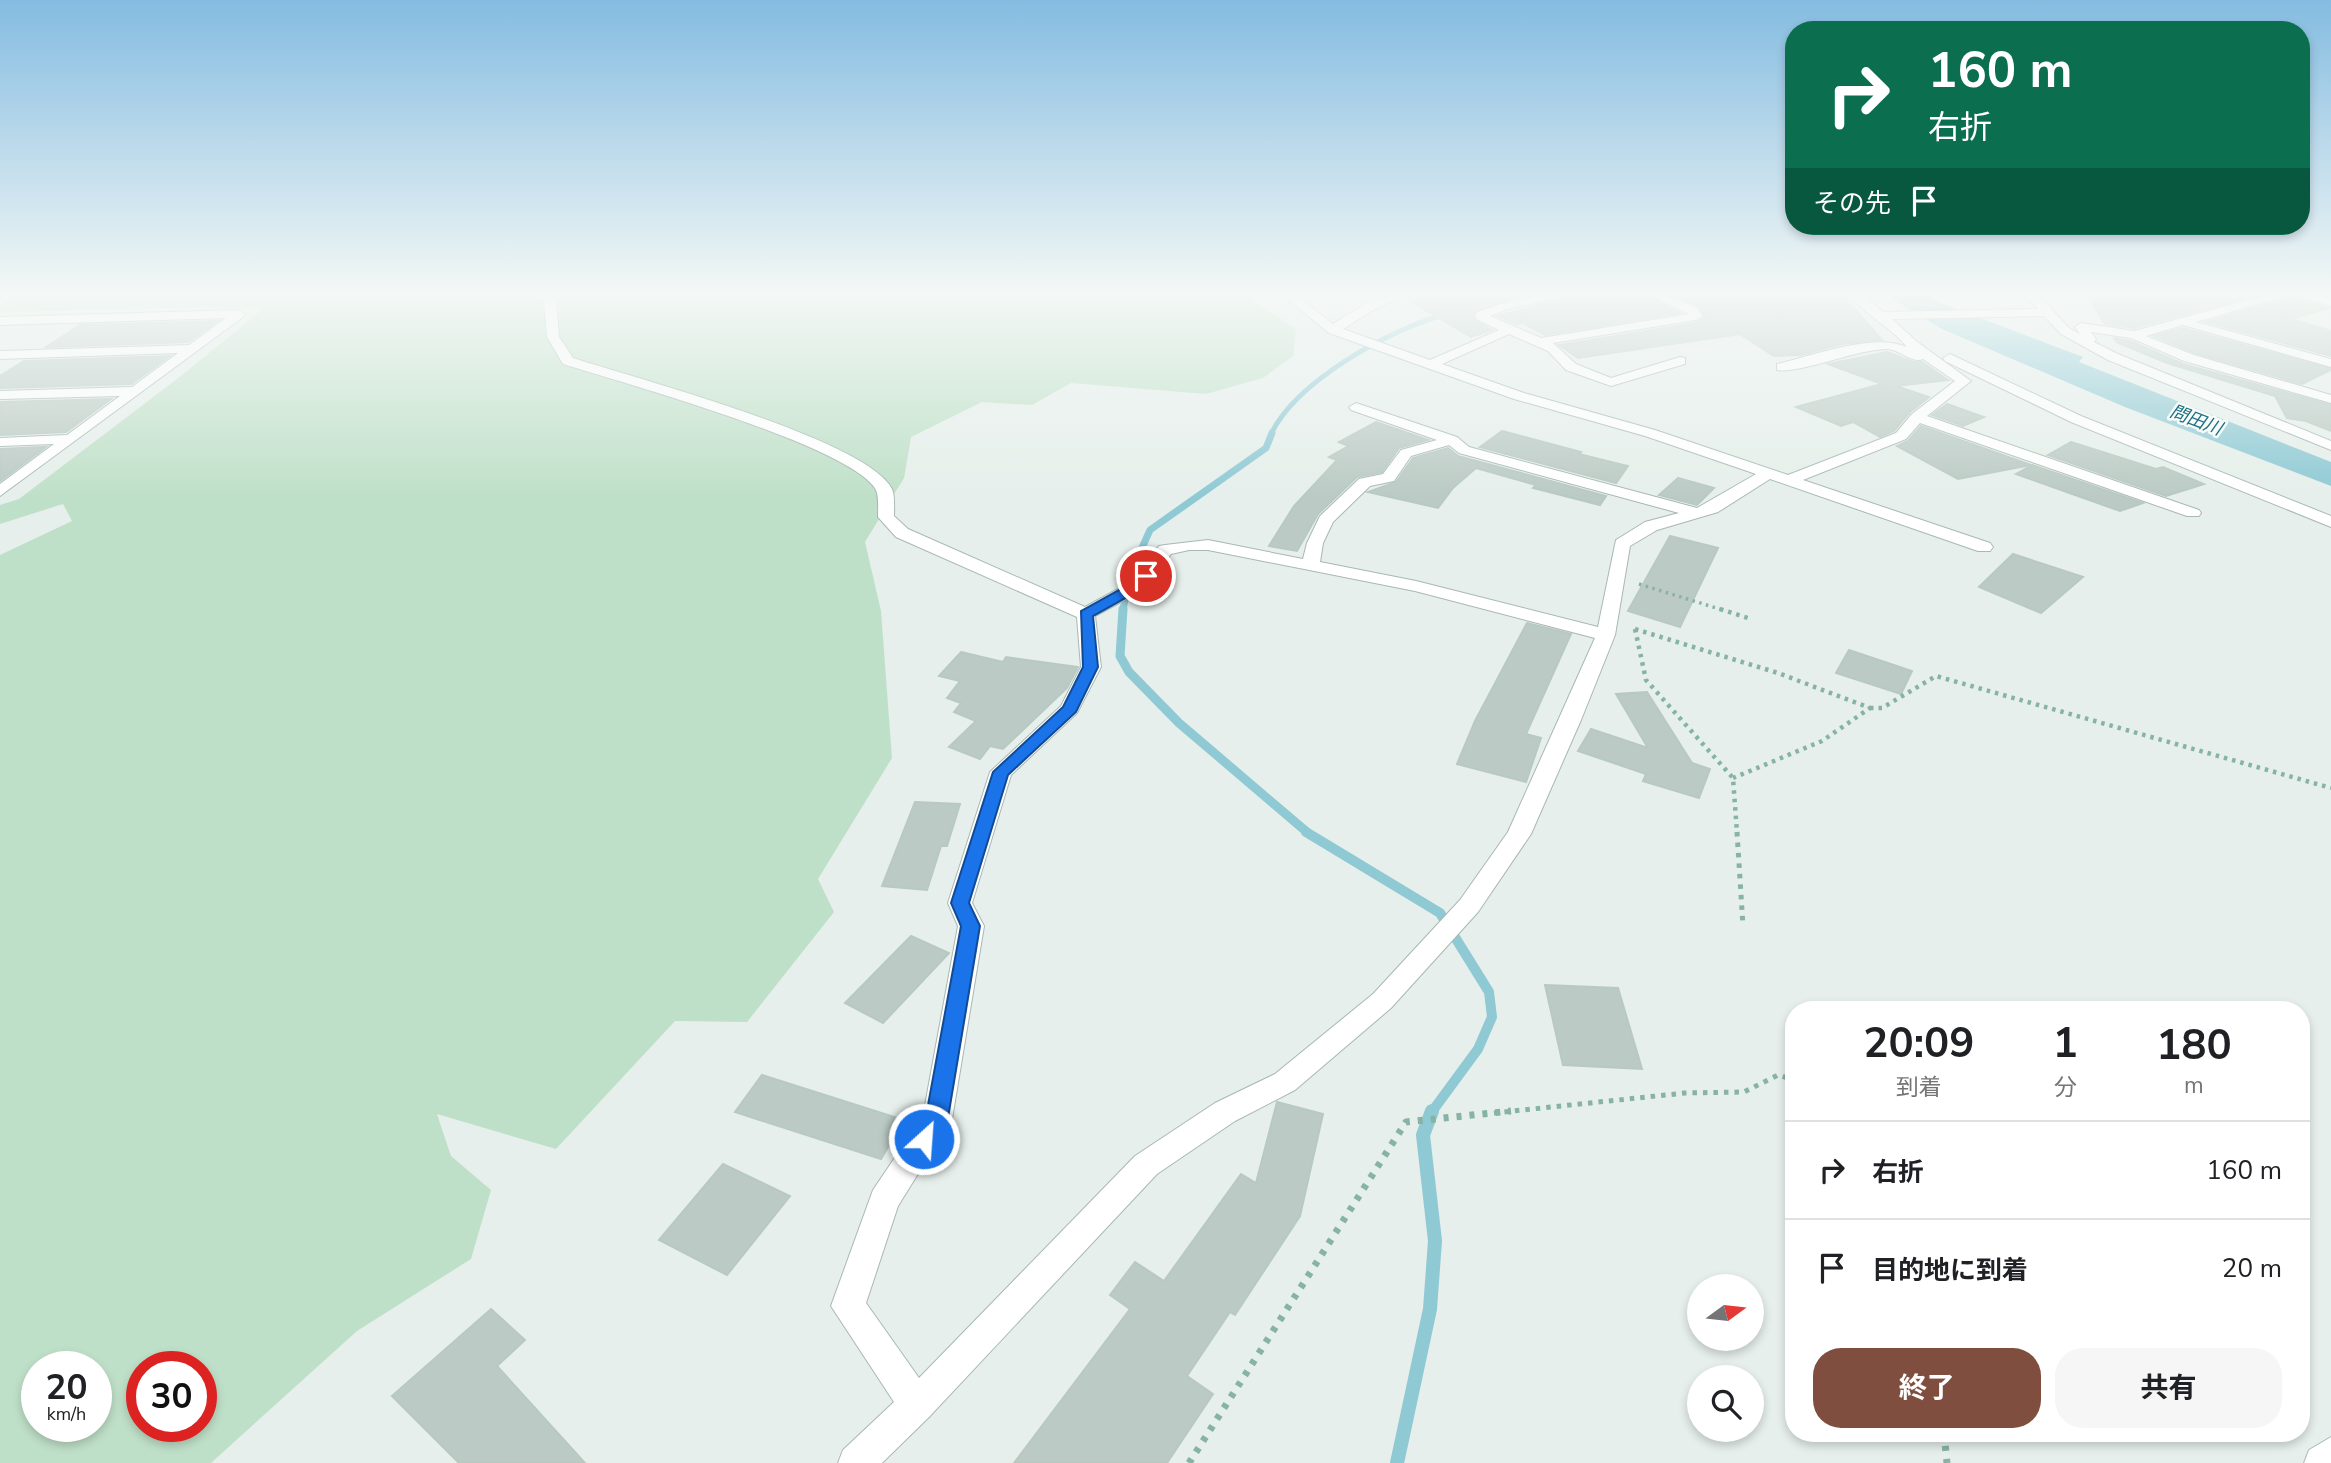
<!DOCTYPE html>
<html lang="ja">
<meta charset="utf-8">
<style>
body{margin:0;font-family:"Nunito Sans","Noto Sans JP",sans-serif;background:#f6f6f6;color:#202124;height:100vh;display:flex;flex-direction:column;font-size:26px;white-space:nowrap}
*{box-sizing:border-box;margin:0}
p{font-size:23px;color:#757577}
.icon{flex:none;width:38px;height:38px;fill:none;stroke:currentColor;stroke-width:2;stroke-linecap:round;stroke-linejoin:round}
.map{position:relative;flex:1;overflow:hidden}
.side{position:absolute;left:1785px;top:1001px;width:525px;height:441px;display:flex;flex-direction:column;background:#fff;border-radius:28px;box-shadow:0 4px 10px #0003}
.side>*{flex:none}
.top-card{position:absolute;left:1785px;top:21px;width:525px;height:214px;border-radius:28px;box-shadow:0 4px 10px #0003;background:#0b6e4f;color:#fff;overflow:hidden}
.needle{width:46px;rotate:75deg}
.buttons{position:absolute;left:1687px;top:1274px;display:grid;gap:14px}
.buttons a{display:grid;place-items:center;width:77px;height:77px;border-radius:50%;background:#fff;box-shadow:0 4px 10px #0003;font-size:35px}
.speed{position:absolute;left:21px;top:1351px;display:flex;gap:14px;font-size:35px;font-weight:700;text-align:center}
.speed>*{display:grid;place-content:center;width:91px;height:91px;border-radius:50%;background:#fff;box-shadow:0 4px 10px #0003;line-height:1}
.speed small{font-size:18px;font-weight:400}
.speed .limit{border:10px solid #d22;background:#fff;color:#111}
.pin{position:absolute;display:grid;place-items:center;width:60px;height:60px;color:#fff;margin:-30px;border:4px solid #fff;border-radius:50%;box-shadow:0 2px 7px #0007}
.me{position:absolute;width:77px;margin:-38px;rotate:26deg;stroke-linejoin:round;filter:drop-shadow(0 0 5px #0008)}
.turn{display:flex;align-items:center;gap:24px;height:147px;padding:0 28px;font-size:32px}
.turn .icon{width:91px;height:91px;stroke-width:2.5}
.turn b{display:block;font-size:49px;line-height:60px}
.then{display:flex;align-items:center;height:66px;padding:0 28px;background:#0003;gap:14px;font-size:26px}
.eta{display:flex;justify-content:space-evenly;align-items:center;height:119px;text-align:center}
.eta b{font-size:42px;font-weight:700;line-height:49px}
.primary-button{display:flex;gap:14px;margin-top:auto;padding:14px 28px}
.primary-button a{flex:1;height:80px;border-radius:28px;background:#7f4e3f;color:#fff;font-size:28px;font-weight:700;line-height:80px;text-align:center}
.primary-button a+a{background:#f6f6f6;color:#202124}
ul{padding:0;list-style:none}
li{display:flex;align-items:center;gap:21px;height:98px;padding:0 28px;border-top:2px solid #e0e0e0}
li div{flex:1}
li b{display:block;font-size:26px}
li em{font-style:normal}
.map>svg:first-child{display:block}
.green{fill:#bfe0c8;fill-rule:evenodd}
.water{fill:#8ec9d4}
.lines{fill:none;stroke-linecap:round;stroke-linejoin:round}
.stream-far4{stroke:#8ec9d4;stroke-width:5}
.stream-far3{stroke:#8ec9d4;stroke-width:7}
.stream-far2{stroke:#8ec9d4;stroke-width:9}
.stream-far1{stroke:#8ec9d4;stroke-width:10}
.stream{stroke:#8ec9d4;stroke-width:14}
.building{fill:#bbcac4;stroke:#b8c9c2;stroke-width:2}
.street-casing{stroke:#a8b8b2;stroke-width:2}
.path-far3{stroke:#86b3a5;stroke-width:3.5;stroke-dasharray:2.5 4.5;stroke-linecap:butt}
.path-far2{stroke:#86b3a5;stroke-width:4.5;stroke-dasharray:3.5 5;stroke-linecap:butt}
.path-far1{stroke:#86b3a5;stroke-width:5;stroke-dasharray:4.5 6;stroke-linecap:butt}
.path{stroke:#86b3a5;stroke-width:7;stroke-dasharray:5 8;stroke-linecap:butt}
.street{fill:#fff;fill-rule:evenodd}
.route{fill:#1a73e8;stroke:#114b97;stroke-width:2}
.labels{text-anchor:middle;stroke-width:5;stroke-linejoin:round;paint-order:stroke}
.far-water-label{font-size:18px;font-style:italic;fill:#1c6f80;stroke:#f7fbf9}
</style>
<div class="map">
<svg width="2331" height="1463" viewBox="0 0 2331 1463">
<rect width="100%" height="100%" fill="#e6efeb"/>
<path class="green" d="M 20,293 L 1232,293 L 1246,296 L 1296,329 L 1293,356 L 1263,378 L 1206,394 L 1071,383 L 1032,405 L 982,402 L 911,437 L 904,478 L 865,542 L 881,611 L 892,758 L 818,879 L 834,912 L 747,1022 L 675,1021 L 556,1149 L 437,1114 L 451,1156 L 491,1190 L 471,1259 L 357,1331 L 211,1463 L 0,1463 L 0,555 L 72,521 L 63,504 L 0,524 L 0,505 L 19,499 L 177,379 L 263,309 L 203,307 L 0,312 L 0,305 ZM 37,1367 L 96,1367 L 96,1426 L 37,1426 ZM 142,1367 L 201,1367 L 201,1426 L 142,1426 Z"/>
<path class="water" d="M 1888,293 L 1926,293 L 1935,301 L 2083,357 L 2079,362 L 2331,462 L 2331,486 L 2125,407 L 1942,329 L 1894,300 Z"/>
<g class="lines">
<path class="stream-far4" d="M 1271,434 C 1296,382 1389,329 1444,315"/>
<path class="stream-far3" d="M 1123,611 L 1128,579 L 1150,530 L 1266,448 L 1272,433"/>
<path class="stream-far2" d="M 1123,609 L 1120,656 L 1129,672 L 1179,723 L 1308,833"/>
<path class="stream-far1" d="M 1306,832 L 1440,913 L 1489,992 L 1492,1017 L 1478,1049 L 1431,1113"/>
<path class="stream" d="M 1397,1463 L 1430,1309 L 1435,1241 L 1423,1135 L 1432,1111"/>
</g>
<g class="building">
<path d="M 1413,293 L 1538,293 L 1475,311 L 1475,321 L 1492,330 L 1471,337 L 1405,298 Z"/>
<path d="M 1585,293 L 1643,293 L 1680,313 L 1545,335 L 1523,323 L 1516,324 L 1497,316 Z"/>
<path d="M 1666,293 L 1841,293 L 1882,340 L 1842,344 L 1801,355 L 1774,356 L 1740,334 L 1578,358 L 1559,345 L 1696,323 L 1705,317 L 1699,306 Z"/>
<path d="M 2086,293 L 2265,293 L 2134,328 L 2105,324 Z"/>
<path d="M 2291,297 L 2328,308 L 2291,319 L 2331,331 L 2331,356 L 2206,322 Z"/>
<path d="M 218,321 L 188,342 L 46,347 L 80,325 Z"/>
<path d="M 2183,328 L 2331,369 L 2331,370 L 2302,384 L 2195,353 L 2154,336 Z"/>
<path d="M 2114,338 L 2130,341 L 2183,364 L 2331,405 L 2331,431 L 2306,421 L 2287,418 L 2275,396 L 2167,363 L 2116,342 Z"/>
<path d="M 1887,352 L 1913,362 L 1922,362 L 1948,380 L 1896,386 L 1929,397 L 1910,412 L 1894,431 L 1880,437 L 1853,422 L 1841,426 L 1796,407 L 1882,384 L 1828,364 Z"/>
<path d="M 170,356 L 131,384 L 0,388 L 0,376 L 24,361 Z"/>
<path d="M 111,399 L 66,432 L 0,435 L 0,402 Z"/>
<path d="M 1947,404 L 1984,417 L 1963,426 L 1932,415 Z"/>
<path d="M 1376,422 L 1428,440 L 1399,448 L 1382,472 L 1357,477 L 1318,514 L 1297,551 L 1269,546 L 1294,506 L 1337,460 L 1329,457 L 1349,446 L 1339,442 Z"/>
<path d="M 1921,426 L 2031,465 L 1958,479 L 1897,446 L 1908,441 Z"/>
<path d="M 1502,431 L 1581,452 L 1579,454 L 1628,466 L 1616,483 L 1480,447 Z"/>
<path d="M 2071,442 L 2156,469 L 2163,467 L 2204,484 L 2166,496 L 2048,455 Z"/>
<path d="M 46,447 L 0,481 L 0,449 Z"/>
<path d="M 1448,448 L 1458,456 L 1606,496 L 1600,505 L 1533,488 L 1536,485 L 1476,468 L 1453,488 L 1438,508 L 1368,492 L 1396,482 L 1413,458 Z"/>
<path d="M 2032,465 L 2143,503 L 2120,511 L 2016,474 Z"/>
<path d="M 1678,478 L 1714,488 L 1697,505 L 1659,495 Z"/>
<path d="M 1670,536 L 1718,548 L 1680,627 L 1628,611 Z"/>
<path d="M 2013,554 L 2083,577 L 2041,613 L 1979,587 Z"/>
<path d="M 1527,623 L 1571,634 L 1526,734 L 1541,738 L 1526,782 L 1457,764 L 1475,721 Z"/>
<path d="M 1849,650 L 1912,671 L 1901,694 L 1836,673 Z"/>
<path d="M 961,652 L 1003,662 L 1006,657 L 1078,667 L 1067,688 L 1003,749 L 990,746 L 980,759 L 949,747 L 976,721 L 954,712 L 961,703 L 947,698 L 960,681 L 939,676 Z"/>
<path d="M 1647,692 L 1692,763 L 1710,769 L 1699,798 L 1643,781 L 1646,774 L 1578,751 L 1591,729 L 1648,748 L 1616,694 Z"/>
<path d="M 915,802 L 960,804 L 947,846 L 941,846 L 927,890 L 882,886 Z"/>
<path d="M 911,936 L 949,953 L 883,1023 L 845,1003 Z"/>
<path d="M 1545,985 L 1618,988 L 1642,1069 L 1563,1065 Z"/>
<path d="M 762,1075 L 904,1120 L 881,1159 L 735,1112 Z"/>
<path d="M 1277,1102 L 1323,1114 L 1300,1216 L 1235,1315 L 1230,1312 L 1187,1376 L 1213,1394 L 1167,1463 L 1014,1463 L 1130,1309 L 1110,1295 L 1135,1262 L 1164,1281 L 1241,1174 L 1256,1183 Z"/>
<path d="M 723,1164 L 790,1196 L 727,1275 L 659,1240 Z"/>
<path d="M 491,1309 L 525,1340 L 497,1366 L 585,1463 L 459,1463 L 392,1396 Z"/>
</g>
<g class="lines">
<g class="street-casing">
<g id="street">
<path d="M 0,293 L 7,293 L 0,297 Z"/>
<path d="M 529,293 L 544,293 L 556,299 L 559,337 L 573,358 C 634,378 866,439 892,489 C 895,496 894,508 894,516 L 908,529 L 1085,607 L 1129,583 L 1159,546 L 1165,545 L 1208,540 L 1303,559 L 1307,543 L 1320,516 L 1359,479 L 1383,474 L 1401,450 L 1437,440 L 1351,410 L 1349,407 L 1356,403 L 1457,437 L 1469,447 L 1697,508 L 1756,474 L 1645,436 L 1514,399 L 1329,333 L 1280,293 L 1293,293 L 1333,324 C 1357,309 1380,293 1410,293 L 1375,309 L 1343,329 L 1430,360 L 1499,330 L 1476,319 L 1476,313 C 1509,300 1546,290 1582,293 L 1508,309 L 1490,316 L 1541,338 L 1689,314 L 1645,293 L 1660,293 L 1698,308 L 1702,316 L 1696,320 L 1553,343 L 1576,364 L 1611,378 L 1680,357 L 1685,358 L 1685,364 L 1611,386 L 1566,370 L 1548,351 L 1509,334 L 1442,364 L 1524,393 L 1655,430 L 1788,475 L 1896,433 L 1912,414 L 1955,381 L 1923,359 C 1911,364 1900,349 1887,349 C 1857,349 1800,374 1777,370 L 1777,364 C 1812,356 1874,332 1907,347 C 1890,326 1864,315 1849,293 L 1861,293 L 1883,312 L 2038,309 L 2024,293 L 2036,293 L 2069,328 L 2080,334 L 2075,327 L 2081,323 L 2134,331 L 2274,293 L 2308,293 L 2331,298 L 2331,306 L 2291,294 L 2196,322 L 2331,359 L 2331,367 L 2183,325 L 2146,336 L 2194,355 L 2331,395 L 2331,403 L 2184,361 L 2131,338 L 2091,332 L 2096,339 L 2094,342 L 2118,354 L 2331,441 L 2331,450 L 2108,360 L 2061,334 L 2044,316 L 1892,319 L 1916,341 L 1971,381 L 1927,416 L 2199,510 L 2201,513 L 2199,516 L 2187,516 L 1920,423 L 1906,439 L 1803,480 L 1990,543 L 1993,547 L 1990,551 L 1978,551 L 1770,479 L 1718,512 L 1657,530 L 1630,546 L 1615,635 L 1581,720 L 1531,834 L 1478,912 L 1391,1008 L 1295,1090 L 1235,1121 L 1157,1174 L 929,1417 L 882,1463 L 838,1463 L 843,1450 L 894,1402 L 831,1306 L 873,1190 L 923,1116 L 958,926 L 948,903 L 990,772 L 1061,706 L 1081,667 L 1077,617 L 896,537 L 878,517 C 878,509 879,497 876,490 C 852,446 620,382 563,364 L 547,337 L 544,301 ZM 1449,445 L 1459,453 L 1679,513 L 1645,522 L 1616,540 L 1598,627 L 1416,581 L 1320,562 L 1323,543 L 1333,522 L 1370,486 L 1394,481 L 1411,456 ZM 1189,550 L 1208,550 L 1415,591 L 1595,638 L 1508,832 L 1460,900 L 1373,994 L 1275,1074 L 1215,1103 L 1135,1156 L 919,1378 L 866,1303 L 898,1206 L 952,1119 L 984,926 L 972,903 L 1011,775 L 1077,713 L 1101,667 L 1095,616 L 1141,591 L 1171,554 Z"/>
<path d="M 239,310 L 245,314 L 243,317 L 0,496 L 0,484 L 54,444 L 0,446 L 0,438 L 67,435 L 120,396 L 0,399 L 0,391 L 132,387 L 178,353 L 0,359 L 0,351 L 189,345 L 226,318 L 0,325 L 0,317 Z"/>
<path d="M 1950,354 L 2081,416 L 2331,516 L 2331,527 L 2071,422 L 1945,361 L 1943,358 Z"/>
<path d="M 2331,1437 L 2331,1463 L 2304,1463 L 2309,1450 Z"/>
</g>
</g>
<path class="path-far3" d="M 1639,584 L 1726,611"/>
<g class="path-far2">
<path d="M 1720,609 L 1751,619"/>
<path d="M 1635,629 L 1778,673 L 1870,708 L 1822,741 L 1733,778"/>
<path d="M 1635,629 L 1646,680 L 1733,778 L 1737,833"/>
<path d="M 1870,708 L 1882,708 L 1936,676 L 2331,788"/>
</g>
<g class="path-far1">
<path d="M 1737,832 L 1743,926"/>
<path d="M 1494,1113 L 1685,1093 L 1744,1092 L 1778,1075 L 1794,1080"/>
</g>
<g class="path">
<path d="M 1944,1433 L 1947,1463"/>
<path d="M 1189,1463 L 1406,1122 L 1511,1111"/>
</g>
<use href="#street" class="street"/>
</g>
<linearGradient id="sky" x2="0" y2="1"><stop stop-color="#84bce0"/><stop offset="0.59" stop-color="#f4f8f6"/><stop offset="1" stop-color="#f4f8f6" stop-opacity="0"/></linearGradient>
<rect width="2331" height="497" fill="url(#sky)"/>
<path class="route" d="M 1146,572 L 1152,576 L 1140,590 L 1093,616 L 1098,667 L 1076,712 L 1008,775 L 969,903 L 980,926 L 948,1118 C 941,1133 934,1152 916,1146 L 913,1139 L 926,1116 L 961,926 L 951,903 L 993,772 L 1063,707 L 1083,667 L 1081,611 L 1130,584 Z"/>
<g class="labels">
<g class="far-water-label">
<text transform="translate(2196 420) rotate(21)" y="6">問田川</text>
</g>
</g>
</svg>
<div class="buttons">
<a><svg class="needle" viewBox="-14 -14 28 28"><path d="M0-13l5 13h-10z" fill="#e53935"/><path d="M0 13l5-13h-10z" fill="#757577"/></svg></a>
<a><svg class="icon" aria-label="search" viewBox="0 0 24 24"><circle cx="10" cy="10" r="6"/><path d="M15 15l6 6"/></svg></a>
</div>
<div class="speed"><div>20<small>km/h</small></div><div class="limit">30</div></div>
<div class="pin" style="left:1146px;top:576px;background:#d93025"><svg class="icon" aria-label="arrive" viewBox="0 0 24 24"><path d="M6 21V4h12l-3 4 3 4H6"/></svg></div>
<svg class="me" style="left:924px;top:1139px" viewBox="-20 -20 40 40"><circle r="17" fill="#1a73e8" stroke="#fff" stroke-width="3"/><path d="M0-11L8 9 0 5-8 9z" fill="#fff"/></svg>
<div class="top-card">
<div class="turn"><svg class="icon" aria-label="right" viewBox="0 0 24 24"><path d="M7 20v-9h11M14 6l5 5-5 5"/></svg><div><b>160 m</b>右折</div></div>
<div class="then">その先<svg class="icon" aria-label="arrive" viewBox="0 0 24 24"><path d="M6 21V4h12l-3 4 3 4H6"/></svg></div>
</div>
<section class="side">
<div class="eta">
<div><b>20:09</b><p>到着</p></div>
<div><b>1</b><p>分</p></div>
<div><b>180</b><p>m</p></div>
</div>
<ul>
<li><svg class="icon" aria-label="right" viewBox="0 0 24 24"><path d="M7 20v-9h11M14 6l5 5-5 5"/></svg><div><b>右折</b></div><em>160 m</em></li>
<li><svg class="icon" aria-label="arrive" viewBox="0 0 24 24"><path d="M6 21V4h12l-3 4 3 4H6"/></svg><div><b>目的地に到着</b></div><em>20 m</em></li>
</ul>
<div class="primary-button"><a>終了</a><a>共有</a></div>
</section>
</div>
